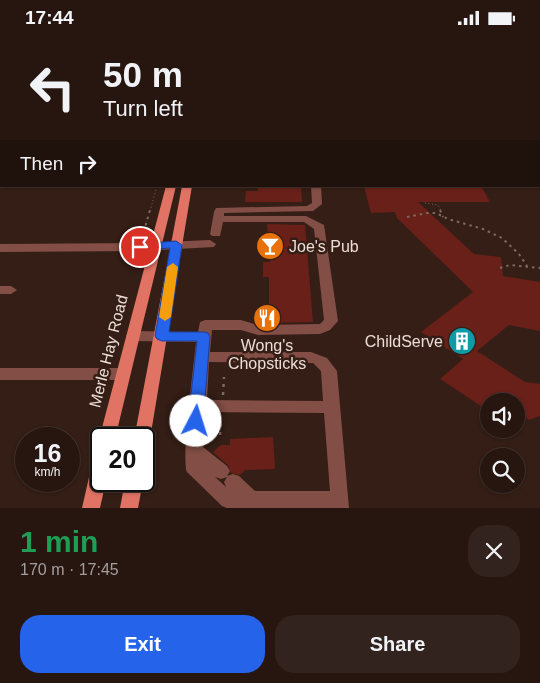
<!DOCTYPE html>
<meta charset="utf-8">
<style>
body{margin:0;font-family:Arial,sans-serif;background:#33231e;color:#f1f3f6;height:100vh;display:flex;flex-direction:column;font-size:19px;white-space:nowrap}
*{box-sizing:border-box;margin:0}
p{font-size:16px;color:#a49f9f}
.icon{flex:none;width:28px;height:28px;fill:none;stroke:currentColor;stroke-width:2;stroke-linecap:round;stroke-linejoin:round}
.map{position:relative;height:473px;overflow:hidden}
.sheet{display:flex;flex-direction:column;background:#271610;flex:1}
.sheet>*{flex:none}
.guide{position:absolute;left:0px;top:0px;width:540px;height:152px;box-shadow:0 1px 4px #0004,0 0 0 1px #433530;background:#271610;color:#f1f3f6;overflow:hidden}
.fabs{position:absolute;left:480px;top:358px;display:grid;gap:10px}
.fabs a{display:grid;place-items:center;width:45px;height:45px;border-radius:50%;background:#271610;box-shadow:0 1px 4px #0004,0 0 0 1px #433530;font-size:25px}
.speed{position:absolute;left:15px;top:392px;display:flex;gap:10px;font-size:25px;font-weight:700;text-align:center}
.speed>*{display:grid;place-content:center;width:65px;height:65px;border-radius:50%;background:#271610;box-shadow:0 1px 4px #0004,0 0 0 1px #433530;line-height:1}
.speed small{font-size:12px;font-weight:400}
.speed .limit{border:2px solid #111;border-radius:8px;background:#fff;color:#111}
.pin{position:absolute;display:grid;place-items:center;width:42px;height:42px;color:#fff;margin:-21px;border:2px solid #fff;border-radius:50%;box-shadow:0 1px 5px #0007}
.me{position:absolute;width:55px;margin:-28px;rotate:5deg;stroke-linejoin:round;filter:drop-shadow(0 0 4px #0008)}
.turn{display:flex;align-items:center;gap:18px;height:105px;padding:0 20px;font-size:22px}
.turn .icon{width:65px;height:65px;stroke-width:2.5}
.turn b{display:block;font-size:35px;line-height:42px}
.then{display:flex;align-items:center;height:48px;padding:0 20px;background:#0003;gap:10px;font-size:19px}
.round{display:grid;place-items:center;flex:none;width:52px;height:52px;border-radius:20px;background:#33231e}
.head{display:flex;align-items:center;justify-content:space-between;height:85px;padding:0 20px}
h1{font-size:30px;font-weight:600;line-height:38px;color:#1e9e55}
.cta{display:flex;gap:10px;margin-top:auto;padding:10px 20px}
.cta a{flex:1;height:58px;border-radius:20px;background:#2563eb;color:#fff;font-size:20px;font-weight:600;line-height:58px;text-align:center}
.cta a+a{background:#33231e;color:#f1f3f6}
.status{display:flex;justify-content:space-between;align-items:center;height:35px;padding:0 25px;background:#271610;direction:ltr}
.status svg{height:14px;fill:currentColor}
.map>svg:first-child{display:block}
.building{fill:#682019}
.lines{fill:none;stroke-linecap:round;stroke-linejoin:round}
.path-far2{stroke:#7d6a62;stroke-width:1;stroke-dasharray:1 2.5;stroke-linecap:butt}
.path-far1{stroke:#7d6a62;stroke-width:2;stroke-dasharray:2.5 4;stroke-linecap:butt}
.path{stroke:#7d6a62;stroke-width:2.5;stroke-dasharray:3 5;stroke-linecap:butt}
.minor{fill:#834e45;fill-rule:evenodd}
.major{fill:#e17364;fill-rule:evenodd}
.route{fill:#2563eb;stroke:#184099}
.slow{fill:#f59e0b}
.labels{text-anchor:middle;stroke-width:5;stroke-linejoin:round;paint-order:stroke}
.poi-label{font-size:16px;fill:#ecddd6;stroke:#341e15;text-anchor:start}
.street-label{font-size:16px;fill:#ecddd6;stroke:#341e15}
</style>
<div class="status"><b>17:44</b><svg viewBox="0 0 49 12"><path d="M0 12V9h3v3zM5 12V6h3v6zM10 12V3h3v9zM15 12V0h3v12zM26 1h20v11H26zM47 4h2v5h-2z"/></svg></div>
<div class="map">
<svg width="540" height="473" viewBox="0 0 540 473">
<rect width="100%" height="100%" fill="#341e15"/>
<g class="building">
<path d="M 258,151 L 301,151 L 302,167 L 245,167 L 246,156 L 258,156 Z"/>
<path d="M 364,151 L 481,151 L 490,167 L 418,167 L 474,219 L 501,222 L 503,241 L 540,247 L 540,296 L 509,290 L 477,316 L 525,347 L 540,349 L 540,381 L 529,385 L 516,376 L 516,366 L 501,366 L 496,363 L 489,366 L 489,369 L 484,373 L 440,344 L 463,324 L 421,297 L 473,257 L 397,183 L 395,177 L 371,178 Z"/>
<path d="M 267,189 L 305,190 L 313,287 L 267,288 L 267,269 L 269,269 L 269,242 L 263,242 L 263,227 L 270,227 Z"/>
<path d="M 273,402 L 275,434 L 245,435 L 240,440 L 231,438 L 228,430 L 213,417 L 221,410 L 230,410 L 230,404 Z"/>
</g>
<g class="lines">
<g class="path-far2">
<path d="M 425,168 L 438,170 L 441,176"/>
<path d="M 150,176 L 157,151"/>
</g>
<g class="path-far1">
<path d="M 440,175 L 443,182"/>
<path d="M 407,182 L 427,178 L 436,178 L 448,184 L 483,194 L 502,203 L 519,219 L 527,231"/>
<path d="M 142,203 L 150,175"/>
<path d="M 500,233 L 510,230 L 540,233"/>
</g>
<g class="path">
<path d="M 223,360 L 224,342"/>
<path d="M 220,400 L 221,384"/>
</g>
<g class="minor">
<rect x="187" y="0" width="6" height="1"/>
<rect x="235" y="0" width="6" height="1"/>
<path d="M 338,0 L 345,0 L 345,1 L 339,1 Z"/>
<rect x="0" y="17" width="1" height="4"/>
<rect x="0" y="27" width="1" height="4"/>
<rect x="0" y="37" width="1" height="4"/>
<rect x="0" y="64" width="1" height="4"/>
<path d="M 311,151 L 321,151 L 322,169 L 313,176 L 224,178 L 224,181 L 306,181 L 324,190 L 338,286 L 330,295 L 320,299 L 258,300 L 241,295 L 212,295 L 210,317 L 311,317 L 327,323 L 337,336 L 349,473 L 227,473 L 222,471 L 187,437 C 181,425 194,328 196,307 L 133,306 L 128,304 L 126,301 L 128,298 L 133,296 L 198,297 L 200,287 L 205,285 L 241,285 L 258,290 L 320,289 L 324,285 L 314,194 L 304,187 L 223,187 L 220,201 L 212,201 L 210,199 L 214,177 L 216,173 L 307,171 L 312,168 ZM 209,327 L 313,328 L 321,336 L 323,366 L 207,365 ZM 206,377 L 324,378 L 330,456 L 255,456 L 239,441 L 233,439 L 227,441 L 230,436 L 227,431 L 203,412 ZM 215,442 L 221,444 L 227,442 L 224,447 L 226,452 Z"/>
<path d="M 210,205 L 216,209 L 214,212 L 141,216 L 0,217 L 0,209 L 141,208 Z"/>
<path d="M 0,251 L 11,251 L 17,255 L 11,259 L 0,259 Z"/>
<path d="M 0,333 L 122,333 L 127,335 L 130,339 L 127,343 L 122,345 L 0,345 Z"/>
</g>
<g class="major">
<rect x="204" y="0" width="6" height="1"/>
<rect x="217" y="0" width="6" height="1"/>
<path d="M 166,151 L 176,151 L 115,404 L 101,404 L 101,409 L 99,404 Z"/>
<path d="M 182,151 L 192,151 L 150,404 L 148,409 L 144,410 L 144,404 L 134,404 Z"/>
<path d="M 101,422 L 101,446 L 106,446 L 100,473 L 82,473 L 92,429 L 95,424 Z"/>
<path d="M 125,446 L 143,446 L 138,473 L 120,473 Z"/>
</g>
</g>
<path class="route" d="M 176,206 L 182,210 L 169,297 L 204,297 L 208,298 L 210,302 L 203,386 L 201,390 L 196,391 L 190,390 L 188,386 L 197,306 L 162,306 L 157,304 L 155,301 L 170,213 L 140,215 L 135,212 L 140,209 Z"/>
<path class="slow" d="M 173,228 L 178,232 L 171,282 L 165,286 L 159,282 L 167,232 Z"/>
<defs>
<g id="bar-disc" transform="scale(1.4375)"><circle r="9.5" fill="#e8710a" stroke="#341e15"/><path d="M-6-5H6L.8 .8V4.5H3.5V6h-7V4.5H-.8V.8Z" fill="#fff"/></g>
<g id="restaurant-disc" transform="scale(1.4375)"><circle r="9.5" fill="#e8710a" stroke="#341e15"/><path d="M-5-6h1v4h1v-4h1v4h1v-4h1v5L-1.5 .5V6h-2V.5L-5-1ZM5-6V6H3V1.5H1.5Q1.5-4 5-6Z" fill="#fff"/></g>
<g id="building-disc" transform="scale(1.4375)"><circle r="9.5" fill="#0f9aa8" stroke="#341e15"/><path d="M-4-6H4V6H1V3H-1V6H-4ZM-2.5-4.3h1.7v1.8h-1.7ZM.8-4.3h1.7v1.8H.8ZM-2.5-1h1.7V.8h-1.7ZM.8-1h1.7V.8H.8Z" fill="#fff"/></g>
</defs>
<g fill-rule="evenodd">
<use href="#bar-disc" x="270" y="211"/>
<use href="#restaurant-disc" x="267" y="283"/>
<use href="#building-disc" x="462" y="306"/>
</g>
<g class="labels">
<g class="poi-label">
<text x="289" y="217">Joe's Pub</text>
<text x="443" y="312" text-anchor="end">ChildServe</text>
<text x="267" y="316" text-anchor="middle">Wong's<tspan x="267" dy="18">Chopsticks</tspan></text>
</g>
<g class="street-label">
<text transform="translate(108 316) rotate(-76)" y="6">Merle Hay Road</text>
</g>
</g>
</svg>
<div class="fabs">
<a><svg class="icon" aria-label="sound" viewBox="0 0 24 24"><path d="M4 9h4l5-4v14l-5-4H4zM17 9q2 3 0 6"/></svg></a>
<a><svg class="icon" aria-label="search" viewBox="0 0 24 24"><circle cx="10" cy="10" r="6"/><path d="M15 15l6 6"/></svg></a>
</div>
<div class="speed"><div>16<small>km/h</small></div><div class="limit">20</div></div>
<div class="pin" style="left:140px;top:212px;background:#d93025"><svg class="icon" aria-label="arrive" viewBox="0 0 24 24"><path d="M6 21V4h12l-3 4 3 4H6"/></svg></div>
<svg class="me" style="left:196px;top:386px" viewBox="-20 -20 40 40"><circle r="19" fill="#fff"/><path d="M0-13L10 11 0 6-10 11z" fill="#2563eb"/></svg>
<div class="guide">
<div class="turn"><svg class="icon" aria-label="left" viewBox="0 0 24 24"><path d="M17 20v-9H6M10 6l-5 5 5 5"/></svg><div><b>50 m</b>Turn left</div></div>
<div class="then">Then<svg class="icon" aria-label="right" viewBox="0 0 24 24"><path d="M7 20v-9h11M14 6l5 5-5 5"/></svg></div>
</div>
</div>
<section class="sheet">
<div class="head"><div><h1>1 min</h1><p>170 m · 17:45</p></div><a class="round"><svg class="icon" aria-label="close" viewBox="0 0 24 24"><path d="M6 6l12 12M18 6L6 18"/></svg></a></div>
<div class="cta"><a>Exit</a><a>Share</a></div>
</section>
